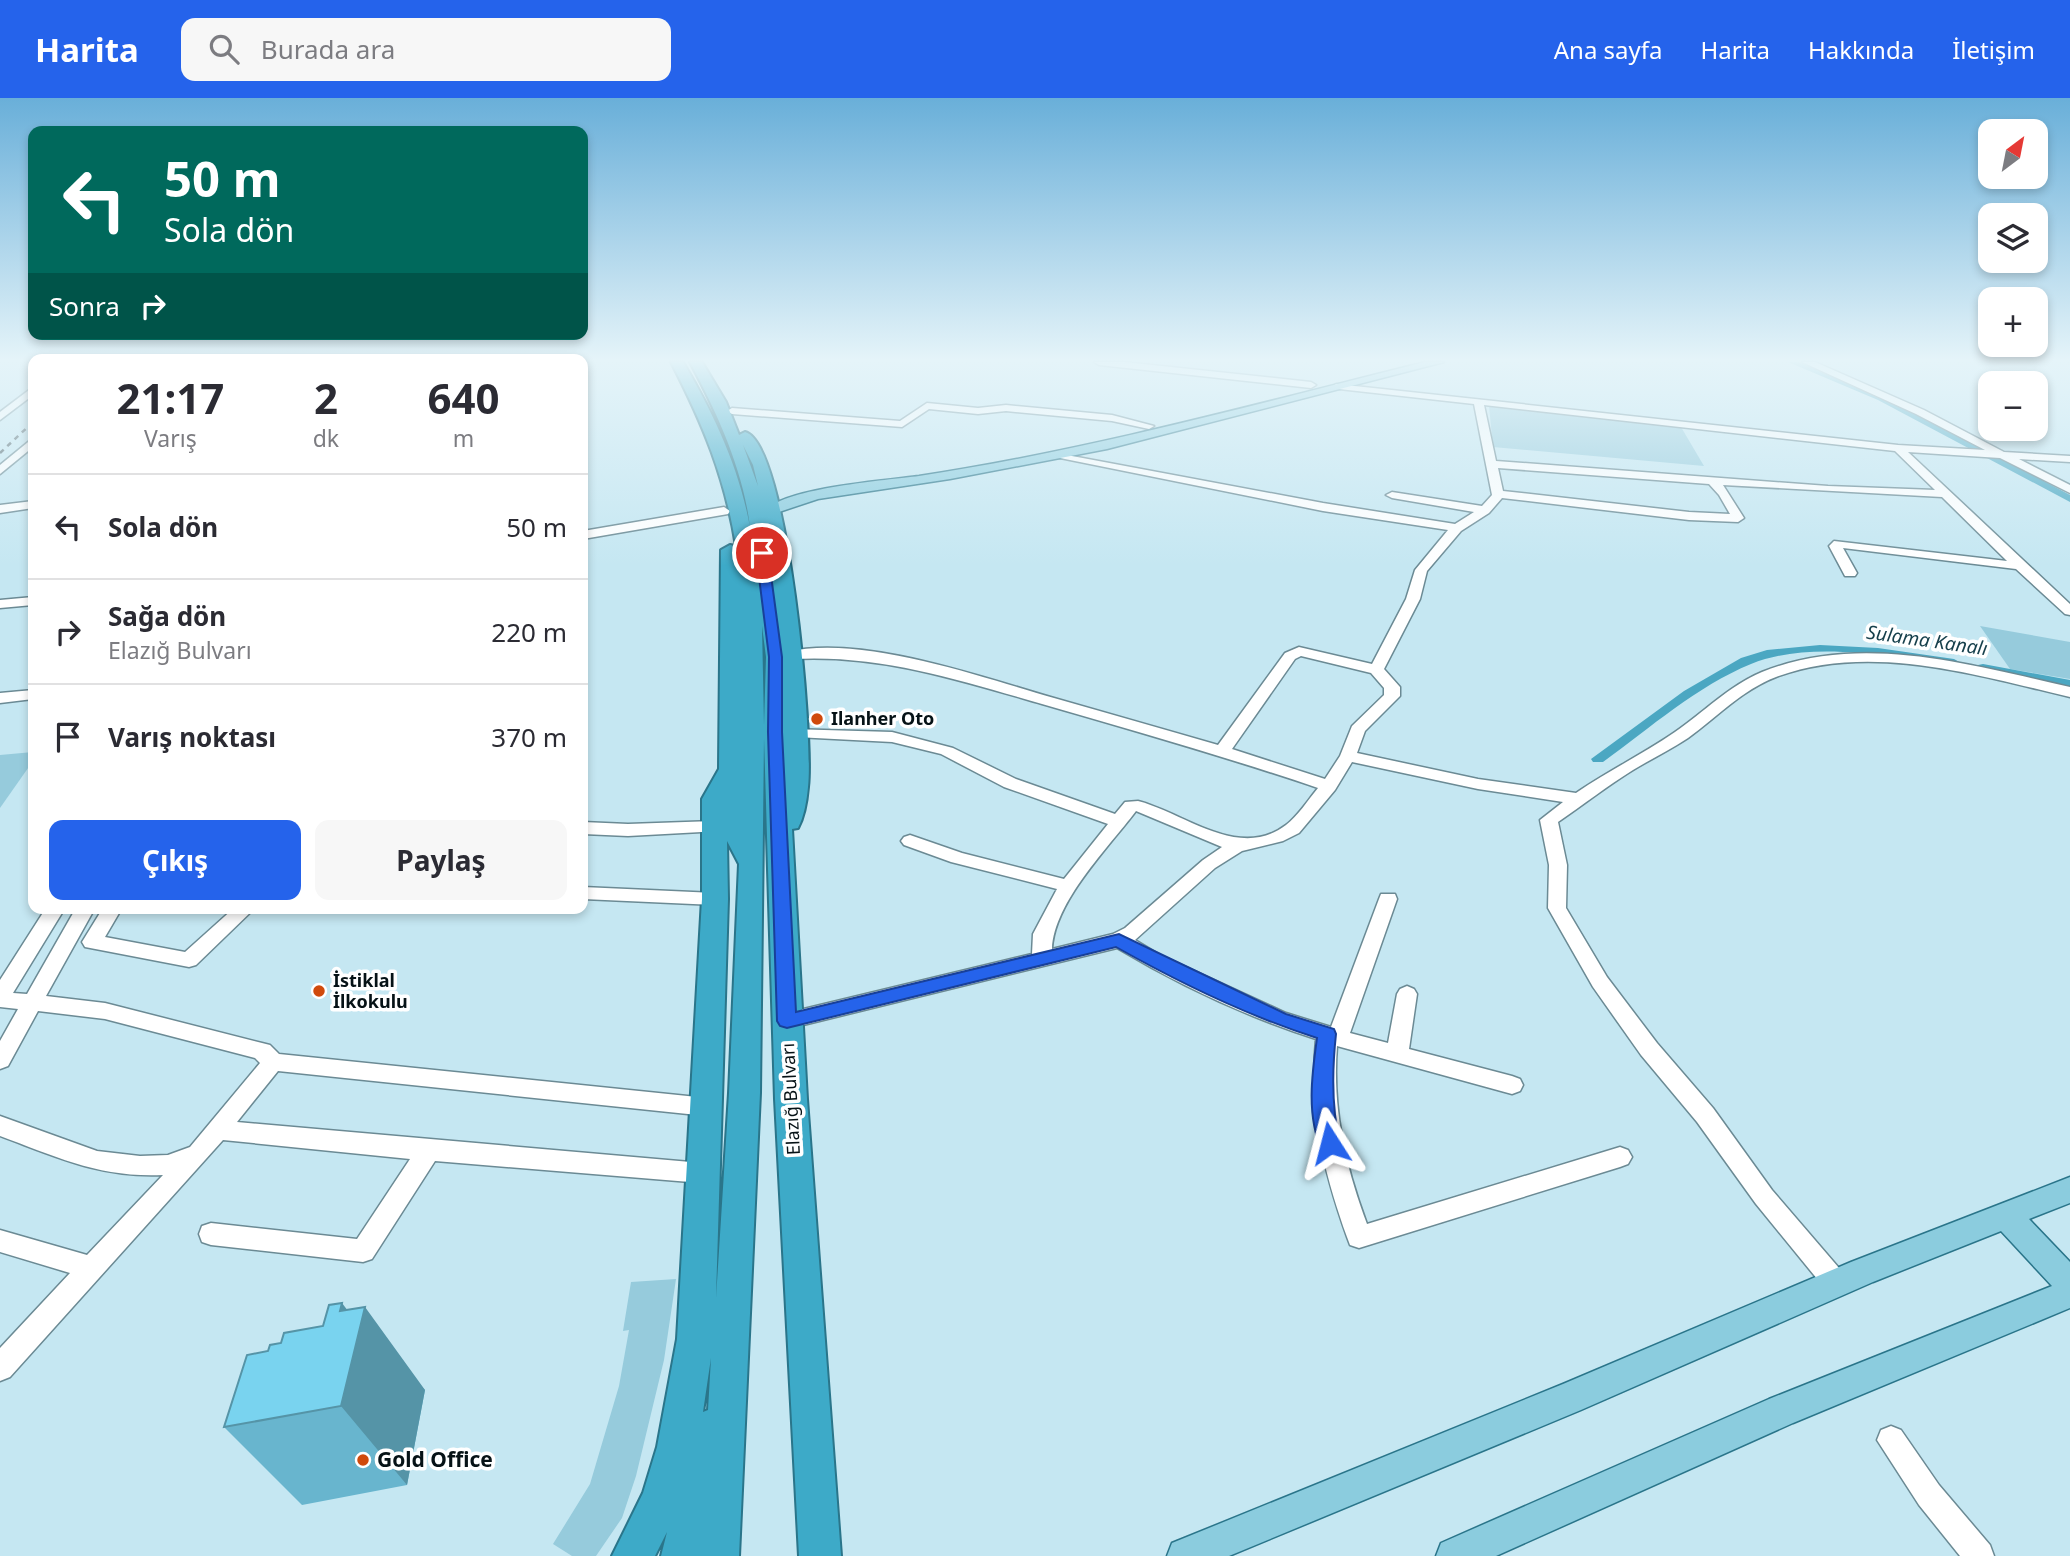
<!DOCTYPE html>
<html lang="tr">
<meta charset="utf-8">
<style>
body{margin:0;font-family:"Noto Sans",sans-serif;background:#f7f7f7;color:#2b2b33;height:100vh;display:flex;flex-direction:column;font-size:26px;white-space:nowrap}
*{box-sizing:border-box;margin:0}
p{font-size:23px;color:#7c7c81}
.icon{flex:none;width:38px;height:38px;fill:none;stroke:currentColor;stroke-width:2;stroke-linecap:round;stroke-linejoin:round}
.map{position:relative;flex:1;overflow:hidden}
.side{position:absolute;left:28px;top:256px;width:560px;height:560px;display:flex;flex-direction:column;background:#fff;border-radius:14px;box-shadow:0 4px 10px #0003}
.side>*{flex:none}
.hud{position:absolute;left:28px;top:28px;width:560px;height:214px;border-radius:14px;box-shadow:0 4px 10px #0003;background:#00695c;color:#fff;overflow:hidden}
.needle{width:46px;rotate:32deg}
.controls{position:absolute;left:1978px;top:21px;display:grid;gap:14px}
.controls a{display:grid;place-items:center;width:70px;height:70px;border-radius:14px;background:#fff;box-shadow:0 4px 10px #0003;font-size:35px}
.pin{position:absolute;display:grid;place-items:center;width:60px;height:60px;color:#fff;margin:-30px;border:4px solid #fff;border-radius:50%;box-shadow:0 2px 7px #0007}
.me{position:absolute;width:77px;margin:-38px;rotate:351deg;stroke-linejoin:round;filter:drop-shadow(0 0 5px #0008)}
.turn{display:flex;align-items:center;gap:24px;height:147px;padding:0 21px;font-size:32px}
.turn .icon{width:91px;height:91px;stroke-width:2.5}
.turn b{display:block;font-size:49px;line-height:60px}
.then{display:flex;align-items:center;height:66px;padding:0 21px;background:#0003;gap:14px;font-size:26px}
.eta{display:flex;justify-content:space-evenly;align-items:center;height:119px;text-align:center}
.eta b{font-size:42px;font-weight:700;line-height:49px}
.primary-button{display:flex;gap:14px;margin-top:auto;padding:14px 21px}
.primary-button a{flex:1;height:80px;border-radius:14px;background:#2563eb;color:#fff;font-size:28px;font-weight:700;line-height:80px;text-align:center}
.primary-button a+a{background:#f7f7f7;color:#2b2b33}
ul{padding:0;list-style:none}
li{display:flex;align-items:center;gap:21px;height:105px;padding:0 21px;border-top:2px solid #e1e1e2}
li div{flex:1}
li b{display:block;font-size:26px}
li em{font-style:normal}
header{display:flex;align-items:center;gap:42px;box-sizing:border-box;height:98px;padding:0 35px;background:#2563eb;color:#fff}
header strong{font-size:33px}
nav{display:flex;gap:38px;margin-inline-start:auto;font-size:24px}
.search{width:490px;height:63px;background:#f7f7f7;display:flex;align-items:center;gap:18px;box-sizing:border-box;padding:0 24px;border-radius:14px;color:#7c7c81;font-size:26px}
.map>svg:first-child{display:block}
.green{fill:#96cbdc}
.lines{fill:none;stroke-linecap:round;stroke-linejoin:round}
.canal{fill:#4ba7c2;fill-rule:evenodd}
.minor-casing{stroke:#6b8a94;stroke-width:3}
.major-casing{stroke:#2a758a;stroke-width:3}
.highway-casing{stroke:#2a758a;stroke-width:4}
.minor{fill:#fff;fill-rule:evenodd}
.major{fill:#8bccde;fill-rule:evenodd}
.highway{fill:#3daac8;fill-rule:evenodd}
.rail{stroke:#4d6168;stroke-width:2.5;stroke-dasharray:5 5;stroke-linecap:butt}
.wall{fill:#68b5ce}
.shaded-wall{fill:#5594a7}
.building{fill:#79d3ef;stroke:#5594a7;stroke-width:2}
.route{fill:#2563eb;stroke:#184099;stroke-width:2}
.poi-dot{fill:#d04a0c;stroke:#fff;stroke-width:2.5}
.labels{text-anchor:middle;stroke-width:7;stroke-linejoin:round;paint-order:stroke}
.poi-label{font-size:18px;font-weight:bold;fill:#061216;stroke:#fff;text-anchor:start}
.street-label{font-size:18px;fill:#061216;stroke:#fff}
.water-label{font-size:19px;font-style:italic;fill:#17404c;stroke:#fff}
.near-poi-label{font-size:21px;font-weight:bold;fill:#061216;stroke:#fff;text-anchor:start}
</style>
<header>
<strong>Harita</strong>
<div class="search"><svg class="icon" aria-label="search" viewBox="0 0 24 24"><circle cx="10" cy="10" r="6"/><path d="M15 15l6 6"/></svg>Burada ara</div>
<nav><a>Ana sayfa</a><a>Harita</a><a>Hakkında</a><a>İletişim</a></nav>
</header>
<div class="map">
<svg width="2070" height="1458" viewBox="0 0 2070 1458">
<rect width="100%" height="100%" fill="#c5e7f2"/>
<g class="green">
<path d="M 1489,308 L 1681,329 L 1704,368 L 1493,349 Z"/>
<path d="M 1980,528 L 2070,544 L 2070,581 L 2010,571 Z"/>
<path d="M 33,654 L 33,663 L 0,710 L 0,657 Z"/>
<path d="M 676,1181 L 664,1262 L 636,1378 L 622,1420 L 596,1458 L 572,1458 L 553,1446 L 590,1386 L 619,1288 L 629,1232 L 623,1233 L 631,1184 Z"/>
</g>
<g class="lines">
<g class="canal">
<path d="M 1788,264 L 1799,264 L 1884,298 L 2070,397 L 2070,404 L 1878,302 Z"/>
<path d="M 1820,547 L 1878,550 L 1954,561 L 1961,565 L 1954,569 C 1894,558 1809,542 1751,566 C 1697,588 1650,630 1603,664 L 1593,664 L 1591,661 L 1684,593 L 1741,560 L 1767,552 Z"/>
<path d="M 1983,566 L 2070,582 L 2070,590 L 1978,573 L 1978,567 Z"/>
</g>
<g class="minor-casing">
<g id="minor">
<path d="M 1094,264 L 1124,264 L 1311,284 L 1316,287 L 1311,290 L 1099,267 Z"/>
<path d="M 1802,264 L 1815,264 L 1924,312 L 2004,354 L 2070,358 L 2070,364 L 2019,361 L 2070,387 L 2070,395 L 2000,360 L 1908,354 L 2070,506 L 2070,517 L 2065,516 L 2016,471 L 1843,450 L 1857,475 L 1855,478 L 1845,478 L 1829,448 L 1834,443 L 2007,463 L 1942,399 L 1723,387 L 1744,420 L 1738,424 L 1689,422 L 1502,400 L 1489,415 L 1461,433 L 1427,473 L 1420,501 L 1384,571 L 1400,589 L 1400,598 L 1365,633 L 1357,655 L 1478,681 L 1576,695 C 1608,673 1643,656 1675,634 C 1704,614 1729,588 1762,574 C 1861,534 1972,567 2070,589 L 2070,599 C 1976,577 1870,544 1776,579 C 1742,592 1717,619 1688,640 C 1670,652 1651,661 1633,672 C 1607,688 1583,707 1558,724 L 1567,767 L 1566,810 L 1607,879 L 1657,945 L 1713,1010 L 1772,1092 L 1845,1177 L 1849,1185 L 1845,1193 L 1836,1197 L 1827,1193 L 1756,1106 L 1697,1024 L 1641,957 L 1593,889 L 1548,810 L 1549,767 L 1540,722 L 1563,704 L 1478,691 L 1352,664 L 1335,692 L 1299,735 L 1283,743 L 1242,753 L 1215,770 L 1135,842 L 1160,857 L 1286,915 L 1331,929 L 1379,801 L 1381,796 L 1395,796 L 1397,801 L 1350,935 L 1388,945 L 1397,896 L 1400,891 L 1407,888 L 1414,891 L 1417,896 L 1409,951 L 1512,978 L 1520,981 L 1523,987 L 1520,993 L 1512,996 L 1337,948 C 1332,1010 1345,1067 1367,1126 L 1620,1049 L 1628,1052 L 1632,1059 L 1628,1066 L 1620,1069 L 1359,1150 L 1350,1147 L 1347,1139 C 1323,1071 1309,1014 1316,941 C 1247,919 1179,887 1117,850 L 787,931 L 780,929 L 777,923 L 780,917 L 787,915 L 1032,856 L 1033,836 L 1057,791 L 951,764 L 904,747 L 901,743 L 904,739 L 910,737 L 962,755 L 1064,781 L 1108,726 L 1004,689 L 941,656 L 892,644 L 796,639 L 790,637 L 788,634 L 790,631 L 892,634 L 953,650 L 1016,681 L 1115,716 L 1125,704 L 1138,703 C 1185,715 1239,763 1286,727 C 1298,718 1308,702 1318,690 C 1227,659 1135,633 1042,606 C 959,582 880,556 792,561 L 785,557 L 787,554 C 861,536 981,579 1054,600 C 1109,616 1164,631 1218,647 L 1285,555 L 1299,549 L 1372,566 L 1406,501 L 1415,472 L 1448,432 L 1323,413 L 1060,360 L 1056,359 L 1056,355 L 1323,405 L 1455,426 L 1474,414 L 1392,400 L 1386,397 L 1392,394 L 1482,408 L 1492,397 L 1474,306 L 1339,291 L 1334,288 L 1336,286 L 1898,347 L 1985,352 L 1916,316 ZM 1484,307 L 1895,353 L 1935,392 L 1828,388 L 1496,363 ZM 1498,370 L 1709,386 L 1719,397 L 1730,416 L 1689,414 L 1503,393 ZM 1301,558 L 1371,575 L 1384,590 L 1384,597 L 1352,628 L 1340,658 L 1325,681 L 1232,651 L 1295,561 ZM 1136,713 L 1222,749 L 1203,762 L 1125,830 L 1113,836 L 1052,851 C 1054,804 1108,750 1136,713 Z"/>
<path d="M 33,289 L 33,297 L 0,322 L 0,314 Z"/>
<path d="M 927,305 L 978,310 L 1006,307 L 1112,317 L 1154,328 L 1149,331 L 1112,323 L 1006,313 L 978,316 L 929,311 L 902,329 L 732,316 L 727,313 L 732,310 L 900,323 Z"/>
<path d="M 33,340 L 33,349 L 0,376 L 0,367 Z"/>
<path d="M 33,403 L 33,410 L 0,415 L 0,407 Z"/>
<path d="M 724,409 L 730,413 L 728,416 L 583,441 L 583,433 Z"/>
<path d="M 33,499 L 33,507 L 0,510 L 0,502 Z"/>
<path d="M 33,592 L 33,601 L 0,605 L 0,595 Z"/>
<path d="M 714,723 L 720,725 L 723,729 L 720,733 L 628,738 L 583,736 L 583,724 L 628,726 Z"/>
<path d="M 583,789 L 715,795 L 722,796 L 724,801 L 722,806 L 715,807 L 583,801 Z"/>
<path d="M 46,810 L 65,810 L 13,895 L 27,896 L 76,810 L 95,810 L 46,898 L 105,905 L 262,945 L 270,947 L 279,956 L 707,1000 L 715,1002 L 718,1009 L 715,1016 L 707,1018 L 278,973 L 237,1024 L 702,1065 L 710,1068 L 714,1075 L 710,1082 L 702,1085 L 435,1063 L 372,1161 L 363,1164 L 211,1147 L 202,1144 L 199,1136 L 202,1128 L 211,1125 L 357,1141 L 410,1061 L 223,1042 L 10,1279 L 0,1283 L 0,1250 L 70,1175 L 0,1154 L 0,1132 L 87,1157 L 163,1077 C 100,1080 57,1059 0,1038 L 0,1018 L 97,1053 L 140,1058 L 168,1057 L 190,1049 L 260,965 L 255,960 L 105,921 L 38,913 L 8,968 L 0,971 L 0,943 L 18,911 L 0,909 L 0,882 Z"/>
<path d="M 103,810 L 122,810 L 105,839 L 185,854 L 234,810 L 255,810 L 196,867 L 189,869 L 85,849 L 82,844 Z"/>
<path d="M 1891,1328 L 1901,1332 L 1939,1387 L 1990,1447 L 1994,1458 L 1960,1458 L 1919,1407 L 1877,1342 L 1881,1332 Z"/>
</g>
</g>
<g class="major-casing">
<g id="major">
<path d="M 1425,264 L 1444,264 L 1107,351 L 950,381 L 818,401 L 773,416 L 766,412 C 786,390 887,382 919,378 C 1090,352 1257,306 1425,264 Z"/>
<path d="M 2070,1079 L 2070,1105 L 2029,1121 L 2070,1164 L 2070,1210 L 1793,1325 L 1496,1458 L 1436,1458 L 1441,1445 L 1769,1301 L 2052,1188 L 2001,1133 L 1873,1184 L 1581,1312 L 1229,1458 L 1167,1458 L 1172,1445 L 1563,1286 L 1851,1164 Z"/>
</g>
</g>
<g class="highway-casing">
<path id="highway" d="M 671,264 L 683,264 C 714,316 739,369 750,429 C 743,371 717,315 690,264 L 702,264 L 726,304 L 739,337 L 745,334 C 788,344 814,642 808,689 C 807,701 804,719 798,730 L 792,731 L 807,1001 L 841,1458 L 799,1458 L 775,1001 L 764,640 L 760,995 L 739,1458 L 661,1458 L 667,1434 L 655,1458 L 612,1458 L 643,1395 L 657,1349 L 677,1241 L 702,801 L 702,701 L 719,671 L 721,452 L 730,447 L 736,448 C 725,379 703,326 671,264 ZM 743,347 L 753,367 L 758,388 ZM 762,528 L 766,559 L 764,627 ZM 727,743 L 739,766 L 729,995 L 716,1200 L 728,801 ZM 711,1260 L 708,1312 L 703,1314 Z"/>
</g>
<use href="#minor" class="minor"/>
<use href="#major" class="major"/>
<use href="#highway" class="highway"/>
<path class="rail" d="M 0,355 L 33,324"/>
</g>
<path class="wall" d="M 348,1212 L 425,1292 L 407,1387 L 302,1407 L 224,1329 L 268,1253 L 281,1245 L 323,1228 Z"/>
<path class="shaded-wall" d="M 342,1205 L 360,1229 L 365,1209 L 425,1292 L 407,1387 L 341,1308 L 340,1213 Z"/>
<path class="building" d="M 342,1205 L 340,1213 L 365,1209 L 341,1308 L 224,1329 L 247,1257 L 268,1253 L 270,1247 L 281,1245 L 284,1235 L 323,1228 L 329,1207 Z"/>
<linearGradient id="sky" x2="0" y2="1"><stop stop-color="#69afd9"/><stop offset="0.56" stop-color="#e5f4f9"/><stop offset="1" stop-color="#e5f4f9" stop-opacity="0"/></linearGradient>
<rect width="2070" height="468" fill="url(#sky)"/>
<path class="route" d="M 762,452 L 768,455 L 782,559 L 782,634 L 796,914 L 1119,836 L 1286,916 L 1334,931 L 1336,936 C 1332,973 1331,1009 1340,1045 L 1337,1052 L 1330,1054 L 1322,1052 C 1306,1019 1312,975 1317,940 C 1248,918 1180,885 1116,849 L 787,930 L 780,928 L 777,923 L 768,634 L 769,559 L 756,455 Z"/>
<g class="poi-dot">
<circle cx="817" cy="621" r="7"/>
<circle cx="319" cy="893" r="7"/>
<circle cx="363" cy="1362" r="7"/>
</g>
<g class="labels">
<g class="poi-label">
<text x="831" y="627">Ilanher Oto</text>
<text x="333" y="889">İstiklal<tspan x="333" dy="21">İlkokulu</tspan></text>
</g>
<g class="street-label">
<text transform="translate(791 1001) rotate(-93)" y="6">Elazığ Bulvarı</text>
</g>
<g class="water-label">
<text transform="translate(1927 542) rotate(8)" y="7">Sulama Kanalı</text>
</g>
<g class="near-poi-label">
<text x="377" y="1369">Gold Office</text>
</g>
</g>
</svg>
<div class="controls">
<a><svg class="needle" viewBox="-14 -14 28 28"><path d="M0-13l5 13h-10z" fill="#e53935"/><path d="M0 13l5-13h-10z" fill="#7c7c81"/></svg></a>
<a><svg class="icon" aria-label="layers" viewBox="0 0 24 24"><path d="M12 4l9 5-9 5-9-5zM3 14l9 5 9-5"/></svg></a>
<a>+</a>
<a>−</a>
</div>
<div class="pin" style="left:762px;top:455px;background:#d93025"><svg class="icon" aria-label="arrive" viewBox="0 0 24 24"><path d="M6 21V4h12l-3 4 3 4H6"/></svg></div>
<svg class="me" style="left:1330px;top:1045px" viewBox="-20 -20 40 40"><path d="M0-17L14 15 0 8-14 15z" fill="#2563eb" stroke="#fff" stroke-width="4"/></svg>
<div class="hud">
<div class="turn"><svg class="icon" aria-label="left" viewBox="0 0 24 24"><path d="M17 20v-9H6M10 6l-5 5 5 5"/></svg><div><b>50 m</b>Sola dön</div></div>
<div class="then">Sonra<svg class="icon" aria-label="right" viewBox="0 0 24 24"><path d="M7 20v-9h11M14 6l5 5-5 5"/></svg></div>
</div>
<section class="side">
<div class="eta">
<div><b>21:17</b><p>Varış</p></div>
<div><b>2</b><p>dk</p></div>
<div><b>640</b><p>m</p></div>
</div>
<ul>
<li><svg class="icon" aria-label="left" viewBox="0 0 24 24"><path d="M17 20v-9H6M10 6l-5 5 5 5"/></svg><div><b>Sola dön</b></div><em>50 m</em></li>
<li><svg class="icon" aria-label="right" viewBox="0 0 24 24"><path d="M7 20v-9h11M14 6l5 5-5 5"/></svg><div><b>Sağa dön</b><p>Elazığ Bulvarı</p></div><em>220 m</em></li>
<li><svg class="icon" aria-label="arrive" viewBox="0 0 24 24"><path d="M6 21V4h12l-3 4 3 4H6"/></svg><div><b>Varış noktası</b></div><em>370 m</em></li>
</ul>
<div class="primary-button"><a>Çıkış</a><a>Paylaş</a></div>
</section>
</div>
